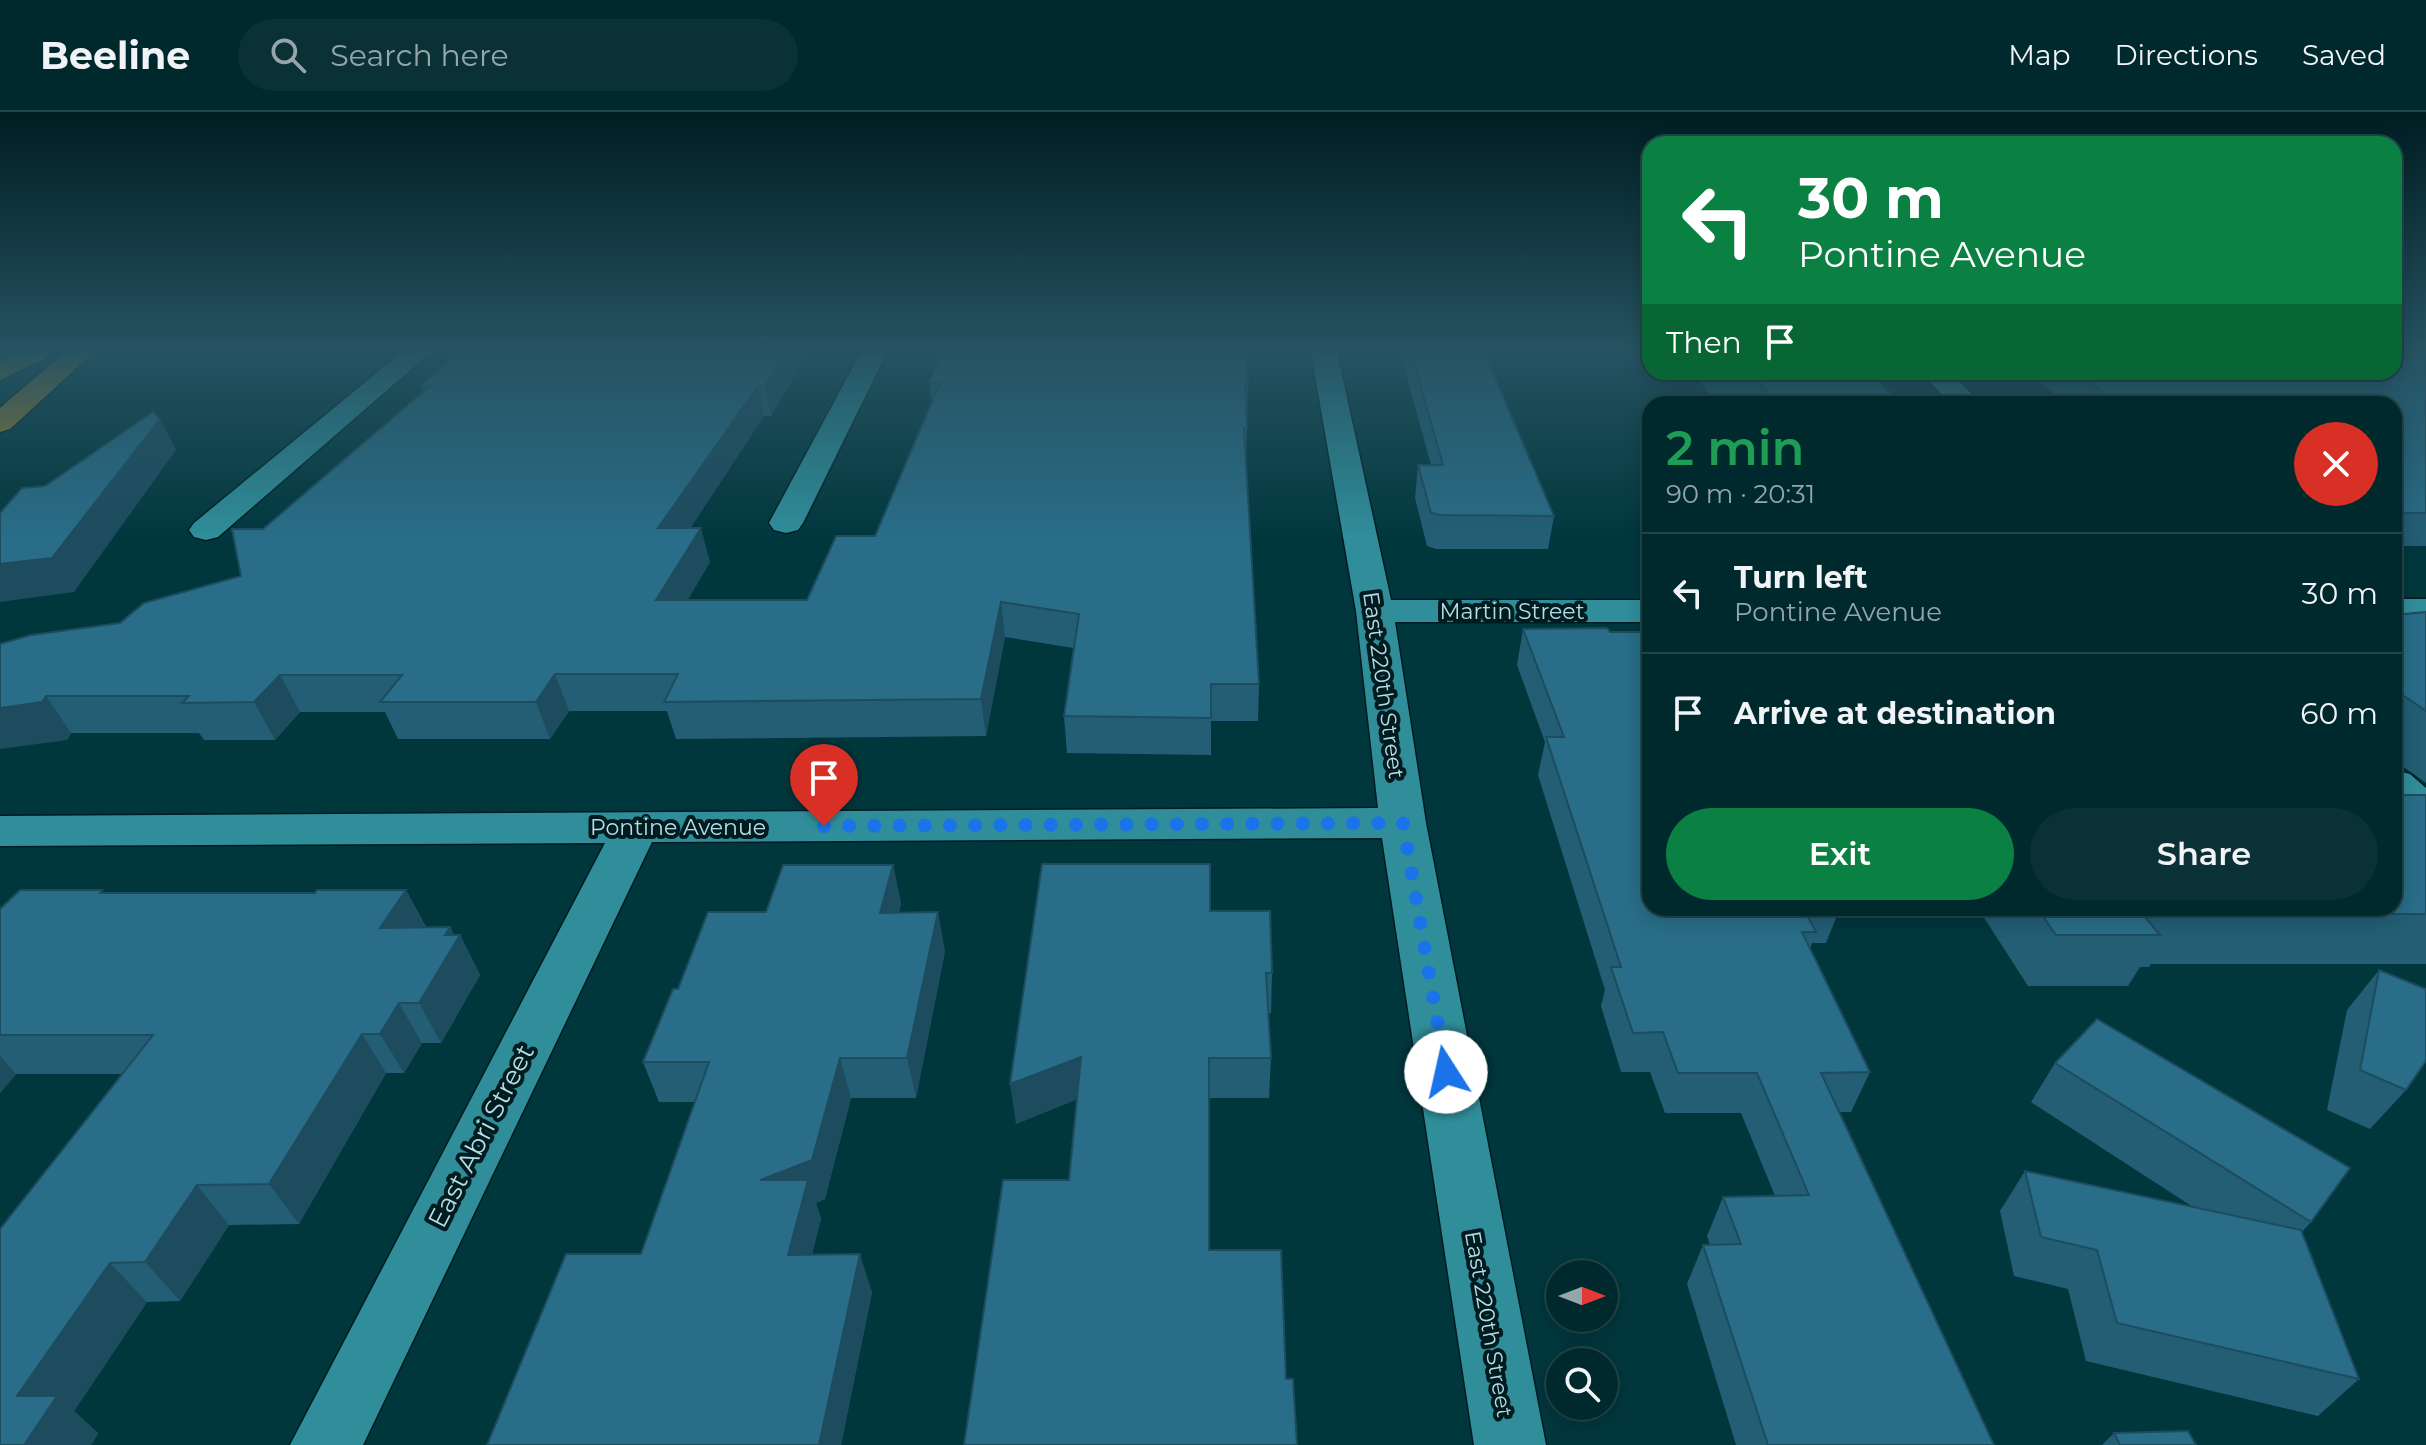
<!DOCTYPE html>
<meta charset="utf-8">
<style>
body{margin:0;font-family:Montserrat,sans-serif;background:#0a3136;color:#f1f3f6;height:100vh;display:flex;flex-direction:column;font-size:30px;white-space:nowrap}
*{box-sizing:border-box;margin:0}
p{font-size:26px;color:#95a6aa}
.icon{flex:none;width:44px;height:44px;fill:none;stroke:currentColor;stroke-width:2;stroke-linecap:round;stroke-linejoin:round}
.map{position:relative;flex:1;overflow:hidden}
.sheet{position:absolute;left:1642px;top:284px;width:760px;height:520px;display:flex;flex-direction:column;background:#00292e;border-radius:24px;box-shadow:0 4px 20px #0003,0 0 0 2px #22454a}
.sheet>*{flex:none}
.guide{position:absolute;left:1642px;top:24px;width:760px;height:244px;border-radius:24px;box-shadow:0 4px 20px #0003,0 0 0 2px #22454a;background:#0b8043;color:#fff;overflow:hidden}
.needle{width:52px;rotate:90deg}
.buttons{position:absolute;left:1546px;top:1148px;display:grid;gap:16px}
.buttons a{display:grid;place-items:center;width:72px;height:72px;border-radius:50%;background:#00292e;box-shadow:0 4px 20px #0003,0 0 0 2px #22454a;font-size:40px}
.pin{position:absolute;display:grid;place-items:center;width:68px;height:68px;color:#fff;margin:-82px -34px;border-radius:50% 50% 50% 0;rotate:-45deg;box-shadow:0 0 8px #0007}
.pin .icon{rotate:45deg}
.me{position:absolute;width:88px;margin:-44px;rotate:350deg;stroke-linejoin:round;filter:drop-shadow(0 0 6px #0008)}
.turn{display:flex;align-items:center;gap:28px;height:168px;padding:0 24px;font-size:36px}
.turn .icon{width:104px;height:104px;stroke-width:2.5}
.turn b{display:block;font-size:56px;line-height:68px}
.then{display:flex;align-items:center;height:76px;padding:0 24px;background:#0003;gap:16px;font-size:30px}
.round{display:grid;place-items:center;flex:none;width:84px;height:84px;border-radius:42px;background:#0a3136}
.head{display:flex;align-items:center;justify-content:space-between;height:136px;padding:0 24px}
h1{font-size:48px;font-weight:600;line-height:60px;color:#1e9e55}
.primary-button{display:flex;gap:16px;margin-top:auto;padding:16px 24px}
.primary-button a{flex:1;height:92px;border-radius:48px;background:#0b8043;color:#fff;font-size:32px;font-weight:600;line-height:92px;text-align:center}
.primary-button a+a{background:#0a3136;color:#f1f3f6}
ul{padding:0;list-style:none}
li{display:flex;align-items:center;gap:24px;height:120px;padding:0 24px;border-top:2px solid #22454a}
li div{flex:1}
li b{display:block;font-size:30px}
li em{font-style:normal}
header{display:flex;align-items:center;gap:48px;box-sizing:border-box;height:112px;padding:0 40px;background:#00292e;border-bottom:2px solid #22454a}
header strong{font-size:38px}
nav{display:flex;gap:44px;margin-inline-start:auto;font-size:28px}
.search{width:560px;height:72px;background:#0a3136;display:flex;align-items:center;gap:20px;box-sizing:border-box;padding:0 28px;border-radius:44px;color:#95a6aa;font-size:30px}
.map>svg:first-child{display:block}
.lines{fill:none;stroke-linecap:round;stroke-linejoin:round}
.minor-casing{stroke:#001c20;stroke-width:3}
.highway-casing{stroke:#001c20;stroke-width:3}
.minor{fill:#308e9b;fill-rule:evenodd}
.highway{fill:#9b7d2d;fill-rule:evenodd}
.wall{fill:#235e75}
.shaded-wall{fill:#1d4c5f}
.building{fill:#296d88;stroke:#1d4c5f;stroke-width:2}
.route{stroke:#1a73e8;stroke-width:14;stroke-dasharray:0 25.2}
.labels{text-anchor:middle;stroke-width:8;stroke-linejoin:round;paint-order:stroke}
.street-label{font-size:22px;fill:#b5dee4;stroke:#001c20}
.near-street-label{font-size:26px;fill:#b5dee4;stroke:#001c20}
</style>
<header>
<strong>Beeline</strong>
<div class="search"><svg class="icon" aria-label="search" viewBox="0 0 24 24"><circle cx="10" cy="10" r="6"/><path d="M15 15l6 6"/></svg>Search here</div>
<nav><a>Map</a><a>Directions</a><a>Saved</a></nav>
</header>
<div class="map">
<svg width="2426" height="1333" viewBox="0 0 2426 1333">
<rect width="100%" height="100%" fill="#00373d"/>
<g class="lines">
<g class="minor-casing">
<g id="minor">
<path d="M 402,240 L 431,240 L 218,425 L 206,428 L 194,425 L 189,418 L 194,411 Z"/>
<path d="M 861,240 L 887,240 L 803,411 L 798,418 L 786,421 L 774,418 L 769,411 Z"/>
<path d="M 1311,240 L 1337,240 L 1391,488 L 1650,488 L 1650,510 L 1395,510 L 1426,711 L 1546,1333 L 1474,1333 L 1382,726 L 652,730 L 363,1333 L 290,1333 L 605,731 L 0,734 L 0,704 L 1378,696 L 1356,499 Z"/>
<path d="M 1920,260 L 1950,260 L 1982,292 L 1951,292 Z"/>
<rect x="2394" y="487" width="32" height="22"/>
<path d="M 2394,658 L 2410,662 L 2426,676 L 2426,716 L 2410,711 L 2394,697 Z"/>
</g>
</g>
<g class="highway-casing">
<g id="highway">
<path d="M 17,240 L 50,240 L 46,246 L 0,268 L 0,249 Z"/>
<path d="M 65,240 L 94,240 L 10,317 L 0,320 L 0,296 Z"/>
</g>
</g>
<use href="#minor" class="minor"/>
<use href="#highway" class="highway"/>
</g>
<g class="wall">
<path d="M 809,240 L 771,304 L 764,304 L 690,416 L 710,450 L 687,488 L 807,488 L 875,424 L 932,291 L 929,271 L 1248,271 L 1246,348 L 1259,572 L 1258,609 L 1211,609 L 1211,643 L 1067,641 L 1064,604 L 1073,536 L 1005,525 L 986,624 L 676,627 L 667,599 L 569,599 L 550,627 L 398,627 L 385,600 L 300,600 L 275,628 L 204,628 L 199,621 L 71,621 L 67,628 L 0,532 L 120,511 L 241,464 L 263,417 L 423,279 L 421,274 Z"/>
<path d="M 1400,240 L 1484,240 L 1554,404 L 1548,437 L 1436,437 L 1427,434 L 1415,386 L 1418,353 L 1431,353 Z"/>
<path d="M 2426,240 L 2426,434 L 2394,434 L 2394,292 L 2067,292 L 2027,260 L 2394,260 Z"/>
<path d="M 1693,260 L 1871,260 L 1900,292 L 1746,292 L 1738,282 L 1709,282 Z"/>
<path d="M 1649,348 L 1650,348 L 1650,395 L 1641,380 Z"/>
<path d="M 2426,500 L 2426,671 L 2394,648 L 2394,503 Z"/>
<path d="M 1523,517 L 1650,796 L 1840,796 L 1826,831 L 1812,831 L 1810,837 L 1870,960 L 1851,1000 L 1839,1000 L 1994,1333 L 1736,1333 L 1687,1172 L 1703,1133 L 1710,1133 L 1707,1124 L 1723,1085 L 1775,1084 L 1741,1001 L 1665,1001 L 1650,960 L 1621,960 L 1601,894 L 1605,878 L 1538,663 L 1545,630 L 1517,553 Z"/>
<path d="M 2426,683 L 2426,852 L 2151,852 L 2149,855 L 2140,855 L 2128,874 L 2028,874 L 1981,801 L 1983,796 L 2394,796 Z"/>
<path d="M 893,753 L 901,792 L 899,801 L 945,839 L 916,986 L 851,986 L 825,1087 L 816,1091 L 821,1107 L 812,1142 L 872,1180 L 841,1333 L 487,1333 L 641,1142 L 695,990 L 659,990 L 643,950 L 678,877 Z"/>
<path d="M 406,778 L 426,815 L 450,815 L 454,823 L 460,823 L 480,863 L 441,931 L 422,931 L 404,961 L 386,961 L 299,1112 L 229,1113 L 180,1189 L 147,1190 L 74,1299 L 98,1321 L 91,1333 L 0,1333 L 122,962 L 16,962 L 0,981 L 0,797 L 105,781 L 315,781 Z"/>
<path d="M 1210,799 L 1272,861 L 1271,901 L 1268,901 L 1271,946 L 1269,986 L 1209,986 L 1209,1138 L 1286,1267 L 1297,1333 L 1069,1068 L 1077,987 L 1016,1012 Z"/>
<path d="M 2379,858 L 2406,978 L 2370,1017 L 2327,998 L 2347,898 Z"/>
<path d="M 2055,951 L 2311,1110 L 2302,1120 L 2359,1267 L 2318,1304 L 2086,1249 L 2068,1177 L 2014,1164 L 2000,1099 L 2025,1059 L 2193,1095 L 2031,990 Z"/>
<path d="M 2114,1321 L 2196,1333 L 2102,1333 Z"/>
</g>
<g class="shaded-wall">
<path d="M 786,240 L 809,240 L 771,304 L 765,274 Z"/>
<path d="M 758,274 L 764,304 L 668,450 L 658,416 Z"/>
<path d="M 160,307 L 176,338 L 74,480 L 0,490 L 0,452 Z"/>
<path d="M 701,416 L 710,450 L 667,524 L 656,488 Z"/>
<path d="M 1001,490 L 1005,525 L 986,624 L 981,587 Z"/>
<path d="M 555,562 L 569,599 L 550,627 L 536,590 Z"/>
<path d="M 280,563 L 300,600 L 275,628 L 254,590 Z"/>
<path d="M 46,584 L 71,621 L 67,628 L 0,637 L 0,596 Z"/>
<path d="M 893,753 L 901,792 L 888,840 L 880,801 Z"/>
<path d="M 406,778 L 426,817 L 380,816 Z"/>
<path d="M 938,800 L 945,839 L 916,986 L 907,946 Z"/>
<path d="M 450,815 L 457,829 L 460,823 L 480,863 L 441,931 L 419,891 L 445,823 Z"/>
<path d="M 399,891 L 422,931 L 404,961 L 380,922 Z"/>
<path d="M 362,922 L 386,961 L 299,1112 L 269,1072 Z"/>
<path d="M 0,944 L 16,962 L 0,981 Z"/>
<path d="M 1081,945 L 1085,984 L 1016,1012 L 1010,972 Z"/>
<path d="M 840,946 L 851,986 L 825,1087 L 816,1091 L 821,1107 L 802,1182 L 760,1068 Z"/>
<path d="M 197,1073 L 229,1113 L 180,1189 L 145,1150 Z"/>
<path d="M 860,1142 L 872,1180 L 841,1333 L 819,1333 Z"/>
<path d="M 110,1151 L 147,1190 L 74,1299 L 98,1321 L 91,1333 L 24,1333 L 17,1284 Z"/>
</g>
<g class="building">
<path d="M 460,240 L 786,240 L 765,274 L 758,274 L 658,416 L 701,416 L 656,488 L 807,488 L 836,424 L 875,424 L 940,271 L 929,271 L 942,240 L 1246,240 L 1248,271 L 1245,271 L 1247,316 L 1244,316 L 1259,572 L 1211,572 L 1211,606 L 1064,604 L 1079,502 L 1001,490 L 981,587 L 664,590 L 678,562 L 555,562 L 536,590 L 380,590 L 402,563 L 280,563 L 254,590 L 182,591 L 189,584 L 46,584 L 42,590 L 0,596 L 0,532 L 31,523 L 120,511 L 144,491 L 241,464 L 232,417 L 263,417 L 430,274 L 421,274 Z"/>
<path d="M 1411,240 L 1484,240 L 1554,404 L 1440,403 L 1431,401 L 1418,353 L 1443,353 Z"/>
<path d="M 2394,240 L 2426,240 L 2426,401 L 2394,401 L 2394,292 L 2119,292 L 2077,260 L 2394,260 Z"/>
<path d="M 1750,260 L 1871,260 L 1900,292 L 1777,292 Z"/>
<path d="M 153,300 L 160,307 L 52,446 L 0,452 L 0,401 L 22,376 L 45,374 Z"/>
<path d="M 2426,500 L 2426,599 L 2394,577 L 2394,503 Z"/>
<path d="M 1607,516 L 1610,520 L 1650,520 L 1650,796 L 1803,796 L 1816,820 L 1802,820 L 1870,960 L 1821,961 L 1994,1333 L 1768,1333 L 1703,1133 L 1741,1132 L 1723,1085 L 1809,1083 L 1757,961 L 1678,961 L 1663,920 L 1633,921 L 1611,855 L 1621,855 L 1546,625 L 1564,625 L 1523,517 Z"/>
<path d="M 2394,683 L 2426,683 L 2426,802 L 2182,802 L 2181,804 L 2145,805 L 2160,823 L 2056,823 L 2037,796 L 2394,796 Z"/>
<path d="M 1042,752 L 1210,752 L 1210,799 L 1270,799 L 1272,861 L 1266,861 L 1271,946 L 1209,946 L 1209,1138 L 1281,1138 L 1286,1267 L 1293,1267 L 1297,1333 L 964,1333 L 1003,1068 L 1069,1068 L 1081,945 L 1010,972 Z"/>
<path d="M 783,753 L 893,753 L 880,801 L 938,800 L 907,946 L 840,946 L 812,1048 L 760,1068 L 808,1068 L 788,1143 L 860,1142 L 819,1333 L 487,1333 L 566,1142 L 641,1142 L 709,950 L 643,950 L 673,877 L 678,877 L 708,800 L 766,800 Z"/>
<path d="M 20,778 L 102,778 L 100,781 L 315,781 L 317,778 L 406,778 L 380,816 L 450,815 L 445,823 L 460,823 L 419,891 L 399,891 L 380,922 L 362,922 L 269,1072 L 197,1073 L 145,1150 L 110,1151 L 17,1284 L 57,1284 L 24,1333 L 0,1333 L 0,1117 L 153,923 L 0,923 L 0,797 Z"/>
<path d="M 2379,858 L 2426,877 L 2426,949 L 2406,978 L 2360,958 Z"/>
<path d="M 2097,907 L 2350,1056 L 2311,1110 L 2055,951 Z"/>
<path d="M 2025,1059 L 2301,1118 L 2359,1267 L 2117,1211 L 2097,1138 L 2041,1125 Z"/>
<path d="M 2188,1319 L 2196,1333 L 2120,1333 L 2114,1321 Z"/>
</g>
<linearGradient id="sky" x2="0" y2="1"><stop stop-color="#001e22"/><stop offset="0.56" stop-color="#265362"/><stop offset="1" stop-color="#265362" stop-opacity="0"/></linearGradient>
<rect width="2426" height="427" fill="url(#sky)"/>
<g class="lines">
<path class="route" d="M 824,714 L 1403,711 L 1446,960"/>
</g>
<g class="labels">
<g class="street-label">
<text x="1512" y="507">Martin Street</text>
<text transform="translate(1384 573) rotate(82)" y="8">East 220th Street</text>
<text x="678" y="723">Pontine Avenue</text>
<text transform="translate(1489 1212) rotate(80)" y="8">East 220th Street</text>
</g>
<g class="near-street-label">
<text transform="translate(481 1024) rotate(-63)" y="9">East Abri Street</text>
</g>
</g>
</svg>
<div class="buttons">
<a><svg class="needle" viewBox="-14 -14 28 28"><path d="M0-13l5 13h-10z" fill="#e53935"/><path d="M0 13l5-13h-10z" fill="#95a6aa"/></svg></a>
<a><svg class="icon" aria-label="search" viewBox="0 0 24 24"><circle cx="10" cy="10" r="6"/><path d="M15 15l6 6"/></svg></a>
</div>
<div class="pin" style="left:824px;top:714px;background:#d93025"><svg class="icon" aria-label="arrive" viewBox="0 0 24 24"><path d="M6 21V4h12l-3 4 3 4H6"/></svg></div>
<svg class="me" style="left:1446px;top:960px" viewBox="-20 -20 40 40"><circle r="19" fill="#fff"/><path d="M0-13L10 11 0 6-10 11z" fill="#1a73e8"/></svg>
<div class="guide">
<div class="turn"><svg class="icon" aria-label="left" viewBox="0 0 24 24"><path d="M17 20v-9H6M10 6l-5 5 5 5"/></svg><div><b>30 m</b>Pontine Avenue</div></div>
<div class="then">Then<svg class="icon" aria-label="arrive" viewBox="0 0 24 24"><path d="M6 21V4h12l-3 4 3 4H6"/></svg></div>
</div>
<section class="sheet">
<div class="head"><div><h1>2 min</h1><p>90 m · 20:31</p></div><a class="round" style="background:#d93025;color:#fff"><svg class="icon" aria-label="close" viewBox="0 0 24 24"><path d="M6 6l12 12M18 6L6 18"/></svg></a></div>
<ul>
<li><svg class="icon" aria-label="left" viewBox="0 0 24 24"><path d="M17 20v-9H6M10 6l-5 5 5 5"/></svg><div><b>Turn left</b><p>Pontine Avenue</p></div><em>30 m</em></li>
<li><svg class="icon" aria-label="arrive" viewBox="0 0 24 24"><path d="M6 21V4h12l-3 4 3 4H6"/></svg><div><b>Arrive at destination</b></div><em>60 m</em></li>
</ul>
<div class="primary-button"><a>Exit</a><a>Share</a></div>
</section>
</div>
